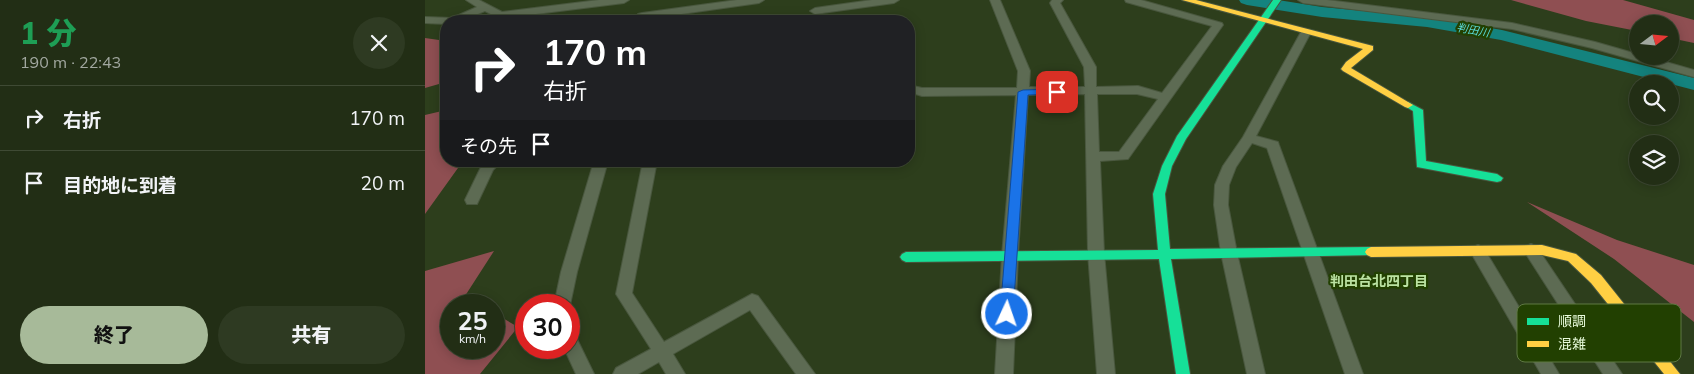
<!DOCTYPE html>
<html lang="ja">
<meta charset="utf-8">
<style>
body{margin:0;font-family:Mulish,"Noto Sans JP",sans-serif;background:#2e3a22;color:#f1f3f6;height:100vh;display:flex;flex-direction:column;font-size:19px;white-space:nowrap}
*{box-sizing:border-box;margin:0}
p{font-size:16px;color:#a2a8a0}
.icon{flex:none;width:28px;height:28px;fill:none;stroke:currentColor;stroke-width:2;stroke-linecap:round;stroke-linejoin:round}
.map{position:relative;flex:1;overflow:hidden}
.sheet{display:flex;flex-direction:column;background:#222e15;width:425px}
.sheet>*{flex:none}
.hud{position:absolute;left:15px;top:15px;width:475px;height:152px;border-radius:20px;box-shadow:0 2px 12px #0003,0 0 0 1px #3f4a34;background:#202124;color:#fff;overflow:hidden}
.needle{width:32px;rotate:74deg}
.tools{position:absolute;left:1204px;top:15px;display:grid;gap:10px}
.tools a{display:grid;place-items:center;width:50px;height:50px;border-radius:50%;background:#222e15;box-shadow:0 2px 12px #0003,0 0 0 1px #3f4a34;font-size:25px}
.speed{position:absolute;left:15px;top:294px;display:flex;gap:10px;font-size:25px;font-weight:700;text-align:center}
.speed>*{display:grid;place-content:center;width:65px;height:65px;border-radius:50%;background:#222e15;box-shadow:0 2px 12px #0003,0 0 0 1px #3f4a34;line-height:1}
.speed small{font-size:12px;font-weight:400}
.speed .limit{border:8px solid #d22;background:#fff;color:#111}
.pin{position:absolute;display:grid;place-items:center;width:42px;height:42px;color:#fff;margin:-21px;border-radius:10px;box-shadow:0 2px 8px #0006}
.me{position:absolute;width:55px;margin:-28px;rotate:3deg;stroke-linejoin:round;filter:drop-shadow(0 0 4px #0008)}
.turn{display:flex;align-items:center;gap:18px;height:105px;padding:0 20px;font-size:22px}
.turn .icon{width:65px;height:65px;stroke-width:2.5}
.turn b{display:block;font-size:35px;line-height:42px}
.then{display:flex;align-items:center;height:48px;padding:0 20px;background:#0003;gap:10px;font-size:19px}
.round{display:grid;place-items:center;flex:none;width:52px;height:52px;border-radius:26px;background:#2e3a22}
.overview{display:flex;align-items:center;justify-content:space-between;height:85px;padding:0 20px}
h1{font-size:30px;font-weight:800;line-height:38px;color:#1e9e55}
.button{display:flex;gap:10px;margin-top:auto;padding:10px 20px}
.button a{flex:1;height:58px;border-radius:30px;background:#a7ba99;color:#111;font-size:20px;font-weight:800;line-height:58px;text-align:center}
.button a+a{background:#2e3a22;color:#f1f3f6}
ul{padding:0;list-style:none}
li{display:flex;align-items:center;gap:15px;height:65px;padding:0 20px;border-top:1px solid #3f4a34}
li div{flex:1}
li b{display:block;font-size:19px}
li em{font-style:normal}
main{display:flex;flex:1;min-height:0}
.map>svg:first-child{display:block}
.green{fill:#8f4f52}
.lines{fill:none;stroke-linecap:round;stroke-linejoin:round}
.river{fill:#14837e;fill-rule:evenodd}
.street-casing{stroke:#49573e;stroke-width:2}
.fast-casing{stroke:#49573e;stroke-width:2}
.slow-casing{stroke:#49573e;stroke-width:2}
.street{fill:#5d6b53;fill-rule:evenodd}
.fast{fill:#16e098;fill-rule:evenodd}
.slow{fill:#ffcf43;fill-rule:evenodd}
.route{fill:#1a73e8;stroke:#114b97}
.labels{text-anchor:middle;stroke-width:4.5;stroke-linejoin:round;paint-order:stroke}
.far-water-label{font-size:11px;font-style:italic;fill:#5adbd9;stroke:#224001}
.neighbourhood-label{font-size:14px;font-weight:bold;fill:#bbe2a2;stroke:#224001}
.key{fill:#224001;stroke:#5e7843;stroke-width:1}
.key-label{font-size:14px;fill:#e9fcdc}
</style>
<main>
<section class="sheet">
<div class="overview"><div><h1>1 分</h1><p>190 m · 22:43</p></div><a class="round"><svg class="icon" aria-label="close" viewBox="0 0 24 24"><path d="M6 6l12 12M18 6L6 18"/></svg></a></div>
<ul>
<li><svg class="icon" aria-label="right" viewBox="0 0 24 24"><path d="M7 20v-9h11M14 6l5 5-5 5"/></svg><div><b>右折</b></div><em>170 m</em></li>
<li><svg class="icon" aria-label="arrive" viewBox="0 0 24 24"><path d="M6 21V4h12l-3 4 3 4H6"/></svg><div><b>目的地に到着</b></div><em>20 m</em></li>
</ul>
<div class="button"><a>終了</a><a>共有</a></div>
</section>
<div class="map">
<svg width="1269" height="374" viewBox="0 0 1269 374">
<rect width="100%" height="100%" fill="#2d3e1c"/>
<g class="green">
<path d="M 1086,0 L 1198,0 L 1269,20 L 1269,43 L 1245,38 L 1245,24 L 1212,24 L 1212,31 L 1161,21 Z"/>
<path d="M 0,38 L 21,41 L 21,82 L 0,88 Z"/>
<path d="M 17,111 L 21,111 L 21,161 L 38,161 L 0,214 L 0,115 Z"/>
<path d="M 1102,202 L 1192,240 L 1269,265 L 1269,322 L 1189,259 Z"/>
<path d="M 69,251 L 40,296 L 54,305 L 26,305 L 26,348 L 69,348 L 69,313 L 93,327 L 55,374 L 0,374 L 0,271 Z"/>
</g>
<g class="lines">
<path class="river" d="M 814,0 L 853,0 L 897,7 L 1002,17 L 1077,30 L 1269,78 L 1269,90 L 1076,40 L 1002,27 L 897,17 L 822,5 L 816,3 Z"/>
<g class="street-casing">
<g id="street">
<path d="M 41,0 L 54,0 L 77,12 L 174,0 L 204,0 L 199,3 L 87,17 L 88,19 L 86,21 L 79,21 L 60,11 L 36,21 L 21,21 L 21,24 L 0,23 L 0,17 L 27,18 L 52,7 Z"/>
<path d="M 312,0 L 339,0 L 334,3 L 221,19 L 220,21 L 210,21 L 213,14 L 217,13 Z"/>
<path d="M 447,0 L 474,0 L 469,3 L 390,14 L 385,11 L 390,8 Z"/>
<path d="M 565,0 L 575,0 L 605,71 L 604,87 L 660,87 L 659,67 L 625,3 L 627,0 L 638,0 L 635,3 L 671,67 L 671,87 L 713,86 L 737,93 L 787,26 L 701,2 L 700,0 L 716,0 L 797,23 L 798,25 L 703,159 L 675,161 L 679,253 L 690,374 L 672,374 L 663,253 L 660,94 L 603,95 L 593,255 L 588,374 L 570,374 L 577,255 L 591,95 L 497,96 L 484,92 L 484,85 L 497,88 L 592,88 L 593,71 ZM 672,94 L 712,94 L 733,99 L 694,152 L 674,152 Z"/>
<path d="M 873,0 L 902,0 L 1087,23 L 1170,42 L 1212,54 L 1212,56 L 1220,56 L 1269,70 L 1269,77 L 1167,48 L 1087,29 L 878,3 Z"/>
<path d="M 315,17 L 319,18 L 319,21 L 303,21 L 304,19 Z"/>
<path d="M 881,29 L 886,32 L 831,136 L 853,142 L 854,145 L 938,374 L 920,374 L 842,148 L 827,143 L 811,167 L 804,185 L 803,205 L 812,253 L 840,374 L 822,374 L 796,253 L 789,205 L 790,185 L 798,166 L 818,137 L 876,32 Z"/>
<path d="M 62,161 L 77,161 L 68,170 L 52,204 L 42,204 L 40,200 L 56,167 Z"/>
<path d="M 169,161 L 183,161 L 152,272 L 145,305 L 144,308 L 144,305 L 129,305 L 136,272 Z"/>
<path d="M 218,161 L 232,161 L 207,293 L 239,342 L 327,294 L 333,296 L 390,374 L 371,374 L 325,310 L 248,354 L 260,374 L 241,374 L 234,362 L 213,374 L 188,374 L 191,368 L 226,349 L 191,294 Z"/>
<path d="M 1106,244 L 1111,246 L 1197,374 L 1178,374 L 1101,254 L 1098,250 L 1101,246 Z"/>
<path d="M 1053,245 L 1058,247 L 1134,374 L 1116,374 L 1045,251 L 1048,247 Z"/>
<path d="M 144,333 L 150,335 L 169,374 L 151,374 L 139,348 L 144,348 Z"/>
</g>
</g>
<g class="fast-casing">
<g id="fast">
<path d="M 848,0 L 856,0 L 761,139 L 747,166 L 740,194 L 745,249 L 946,247 L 950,249 L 952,252 L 950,255 L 746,259 L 765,374 L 751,374 L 734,259 L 481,262 L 477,260 L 475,257 L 477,254 L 481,252 L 733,250 L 728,194 L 737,166 L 752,136 Z"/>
<path d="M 983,102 L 998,110 L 1001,161 L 1072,174 L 1078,178 L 1076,181 L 1072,182 L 992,167 L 988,111 L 978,105 Z"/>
</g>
</g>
<g class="slow-casing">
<g id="slow">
<path d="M 757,0 L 771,0 L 948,46 L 948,50 L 926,68 L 988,105 L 983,108 L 980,107 L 918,71 L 916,69 L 921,62 L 938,49 Z"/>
<path d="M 1117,245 L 1151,254 L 1176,275 L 1255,374 L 1239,374 L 1166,283 L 1143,261 L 1117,255 L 946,257 L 942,255 L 940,252 L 942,249 L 946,247 Z"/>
</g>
</g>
<use href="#street" class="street"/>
<use href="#fast" class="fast"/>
<use href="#slow" class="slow"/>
</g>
<path class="route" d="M 632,89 L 635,90 L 635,94 L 603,95 L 588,314 L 586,318 L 582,320 L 577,318 L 575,314 L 593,92 L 598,90 Z"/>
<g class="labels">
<g class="far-water-label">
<text transform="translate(1048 30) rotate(10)" y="4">判田川</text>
</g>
<g class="neighbourhood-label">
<text x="954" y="286">判田台北四丁目</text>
</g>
</g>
<rect x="1092" y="304" width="164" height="58" rx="8" class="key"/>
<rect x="1102" y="318" width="22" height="7" fill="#16e098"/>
<rect x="1102" y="341" width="22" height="6" fill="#ffcf43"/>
<g class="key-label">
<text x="1133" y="326">順調</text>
<text x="1133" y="349">混雑</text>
</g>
</svg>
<div class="tools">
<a><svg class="needle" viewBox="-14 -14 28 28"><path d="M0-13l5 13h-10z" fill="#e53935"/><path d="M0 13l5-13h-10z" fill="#a2a8a0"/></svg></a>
<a><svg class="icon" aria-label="search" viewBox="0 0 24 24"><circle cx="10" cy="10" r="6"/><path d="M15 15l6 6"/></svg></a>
<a><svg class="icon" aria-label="layers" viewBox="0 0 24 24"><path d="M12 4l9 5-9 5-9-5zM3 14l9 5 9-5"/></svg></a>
</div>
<div class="speed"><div>25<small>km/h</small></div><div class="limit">30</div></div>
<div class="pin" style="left:632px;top:92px;background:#d93025"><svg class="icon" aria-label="arrive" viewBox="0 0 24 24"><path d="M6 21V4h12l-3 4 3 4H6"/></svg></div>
<svg class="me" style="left:582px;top:314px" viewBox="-20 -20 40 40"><circle r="17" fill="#1a73e8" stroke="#fff" stroke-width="3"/><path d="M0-11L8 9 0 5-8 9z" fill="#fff"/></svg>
<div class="hud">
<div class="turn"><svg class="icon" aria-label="right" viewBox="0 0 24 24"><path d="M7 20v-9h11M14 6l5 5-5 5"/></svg><div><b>170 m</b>右折</div></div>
<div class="then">その先<svg class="icon" aria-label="arrive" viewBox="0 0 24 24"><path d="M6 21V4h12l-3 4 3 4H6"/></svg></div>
</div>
</div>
</main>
